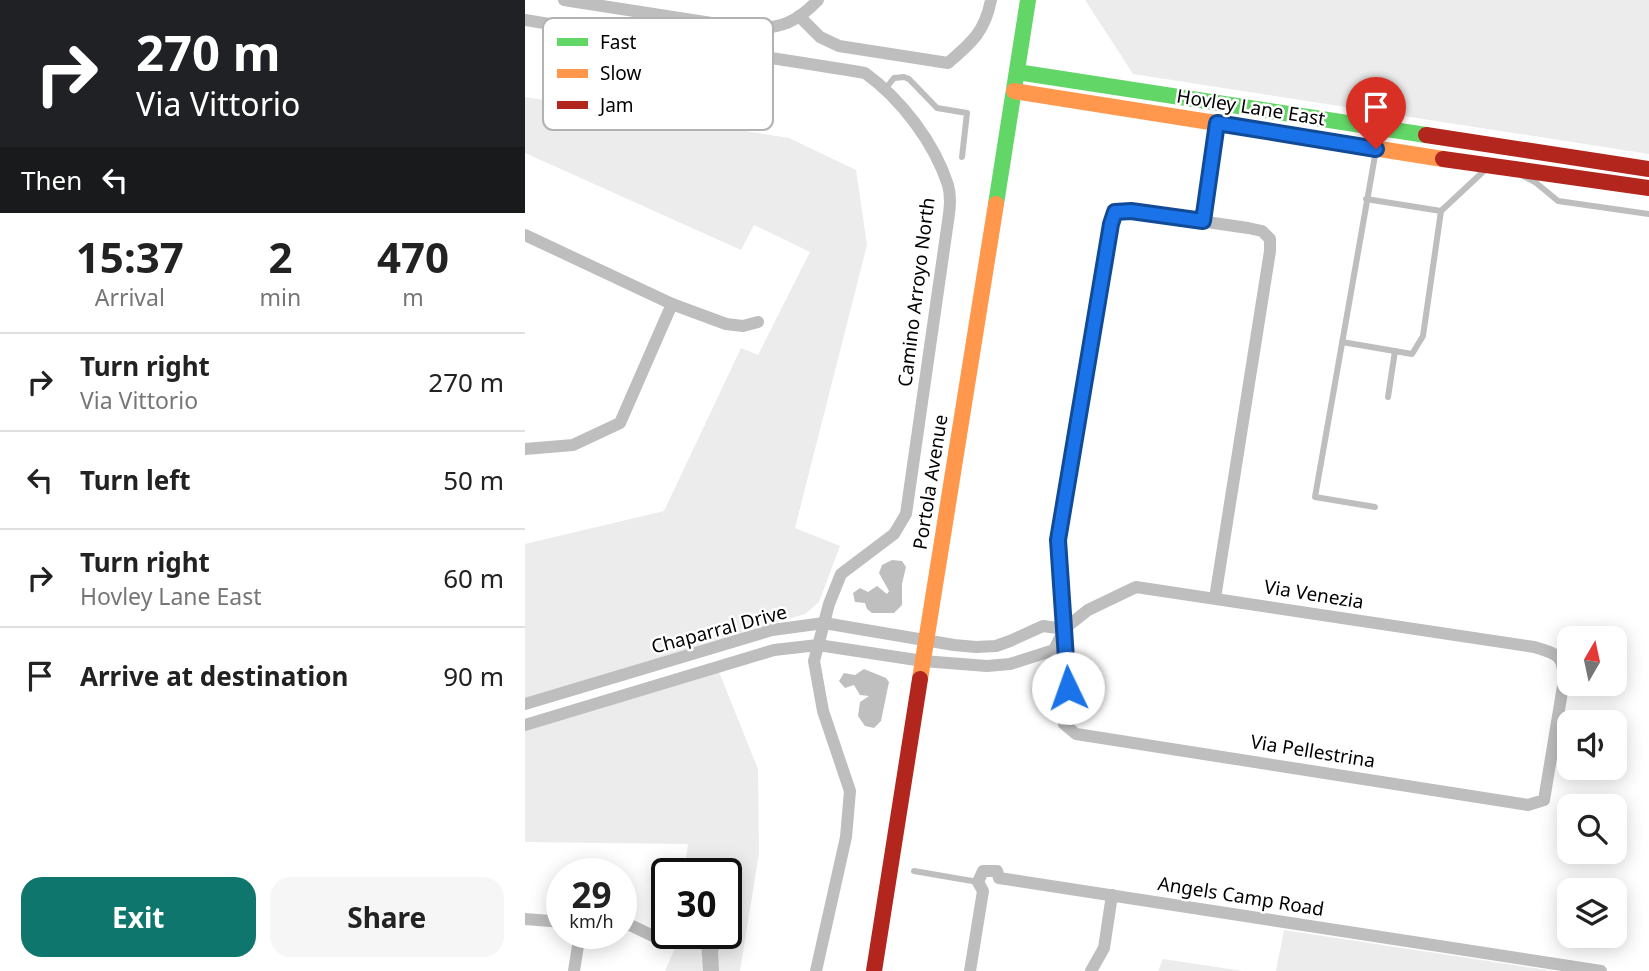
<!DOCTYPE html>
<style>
body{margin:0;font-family:"Noto Sans",sans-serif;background:#f6f6f6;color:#222;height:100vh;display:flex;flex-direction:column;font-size:26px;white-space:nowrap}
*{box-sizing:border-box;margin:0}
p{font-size:23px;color:#767676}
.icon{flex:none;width:38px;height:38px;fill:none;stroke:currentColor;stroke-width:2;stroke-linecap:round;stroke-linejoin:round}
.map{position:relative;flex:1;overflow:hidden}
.side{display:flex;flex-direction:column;background:#fff;width:525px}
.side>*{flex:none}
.hud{background:#202124;color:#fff;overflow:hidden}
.needle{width:46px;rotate:9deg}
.tools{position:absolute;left:1032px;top:626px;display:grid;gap:14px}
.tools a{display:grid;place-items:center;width:70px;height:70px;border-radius:14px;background:#fff;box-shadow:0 4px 18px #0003;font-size:35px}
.speed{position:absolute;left:21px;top:858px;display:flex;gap:14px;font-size:35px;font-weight:700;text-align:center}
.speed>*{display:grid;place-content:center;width:91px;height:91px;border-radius:50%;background:#fff;box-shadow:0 4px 18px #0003;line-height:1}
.speed small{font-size:18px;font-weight:400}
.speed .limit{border:4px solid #111;border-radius:10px;background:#fff;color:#111}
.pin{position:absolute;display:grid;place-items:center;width:60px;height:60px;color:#fff;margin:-72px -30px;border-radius:50% 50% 50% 0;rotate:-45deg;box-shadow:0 0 7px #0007}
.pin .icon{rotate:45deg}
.me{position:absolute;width:77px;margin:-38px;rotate:357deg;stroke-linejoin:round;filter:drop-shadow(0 0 5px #0008)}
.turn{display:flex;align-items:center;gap:24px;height:147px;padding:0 21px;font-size:32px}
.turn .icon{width:91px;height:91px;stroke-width:2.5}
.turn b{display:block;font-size:49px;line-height:60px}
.then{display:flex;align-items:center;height:66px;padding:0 21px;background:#0003;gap:14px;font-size:26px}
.eta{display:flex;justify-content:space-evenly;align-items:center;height:119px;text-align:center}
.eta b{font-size:42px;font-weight:700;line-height:49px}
.action{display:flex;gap:14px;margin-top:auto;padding:14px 21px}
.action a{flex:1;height:80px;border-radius:21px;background:#0f766e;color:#fff;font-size:28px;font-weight:700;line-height:80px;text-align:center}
.action a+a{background:#f6f6f6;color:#222}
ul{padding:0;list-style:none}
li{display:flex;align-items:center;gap:21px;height:98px;padding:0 21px;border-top:2px solid #e0e0e0}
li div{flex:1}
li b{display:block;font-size:26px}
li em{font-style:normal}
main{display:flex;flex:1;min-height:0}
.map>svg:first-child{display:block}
.green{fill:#ececec}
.water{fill:#bfbfbf}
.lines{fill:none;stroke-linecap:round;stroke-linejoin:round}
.lane{stroke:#bebebe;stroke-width:6}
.street{stroke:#bebebe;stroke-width:12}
.fast{stroke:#63d668;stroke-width:16}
.slow{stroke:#ff974d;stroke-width:16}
.jam{stroke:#b3261e;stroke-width:16}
.route-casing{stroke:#114b97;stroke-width:18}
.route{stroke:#1a73e8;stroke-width:12}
.labels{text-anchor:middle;stroke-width:5;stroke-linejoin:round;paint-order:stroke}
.street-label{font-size:19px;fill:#000;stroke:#fff}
.key{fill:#fff;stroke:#b2b2b2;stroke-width:2}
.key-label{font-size:19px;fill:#000}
</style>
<main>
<section class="side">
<div class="hud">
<div class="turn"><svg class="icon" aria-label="right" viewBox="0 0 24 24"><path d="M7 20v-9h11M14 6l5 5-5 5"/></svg><div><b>270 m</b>Via Vittorio</div></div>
<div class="then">Then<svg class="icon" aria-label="left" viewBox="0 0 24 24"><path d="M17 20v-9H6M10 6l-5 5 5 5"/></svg></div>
</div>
<div class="eta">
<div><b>15:37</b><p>Arrival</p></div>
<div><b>2</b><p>min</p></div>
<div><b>470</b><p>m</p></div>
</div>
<ul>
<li><svg class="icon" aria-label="right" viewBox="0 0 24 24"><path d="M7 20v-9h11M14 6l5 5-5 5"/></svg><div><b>Turn right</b><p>Via Vittorio</p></div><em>270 m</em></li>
<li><svg class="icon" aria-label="left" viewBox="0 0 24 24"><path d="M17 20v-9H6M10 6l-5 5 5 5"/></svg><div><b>Turn left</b></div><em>50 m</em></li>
<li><svg class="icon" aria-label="right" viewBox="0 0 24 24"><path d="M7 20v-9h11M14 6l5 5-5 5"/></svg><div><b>Turn right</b><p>Hovley Lane East</p></div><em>60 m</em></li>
<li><svg class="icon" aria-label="arrive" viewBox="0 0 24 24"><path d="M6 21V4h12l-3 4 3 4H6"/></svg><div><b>Arrive at destination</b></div><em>90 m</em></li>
</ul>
<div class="action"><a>Exit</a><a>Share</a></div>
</section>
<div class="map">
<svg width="1124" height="971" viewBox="0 0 1124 971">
<rect width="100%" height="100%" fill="#fff"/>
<g class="green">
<path d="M 560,0 L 1124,0 L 1124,154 L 608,74 Z"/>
<path d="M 0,97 L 264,138 L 331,170 L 342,245 L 270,528 L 315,546 L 294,602 L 280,614 L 0,698 L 0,544 L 139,511 L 216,348 L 233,355 L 285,252 L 229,225 L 216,250 L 0,153 Z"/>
<path d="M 194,672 L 233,769 L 234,853 L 215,971 L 140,971 L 150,948 L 152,933 L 201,933 L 201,873 L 159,873 L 163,844 L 0,842 L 0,731 Z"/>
<path d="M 759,930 L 1029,971 L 751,971 Z"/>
<path d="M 638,959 L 718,971 L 633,971 Z"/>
</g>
<g class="water">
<path d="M 367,560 L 377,561 L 381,567 L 377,584 L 377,605 L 369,613 L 347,613 L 342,609 L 340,603 L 330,602 L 328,593 L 335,588 L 343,592 L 352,586 L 362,594 L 364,591 L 354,573 L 357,565 Z"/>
<path d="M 339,669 L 361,678 L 364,682 L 356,721 L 349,728 L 340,726 L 333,716 L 335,702 L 344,696 L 335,695 L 329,685 L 320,688 L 314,681 L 319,673 L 330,675 Z"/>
<path d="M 179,933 L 199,933 L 193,952 L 194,971 L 178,971 L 176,940 Z"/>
</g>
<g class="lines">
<g class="lane">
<path d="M 361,88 L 369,78 L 379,77 L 384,79 L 412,108 L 442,113 L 437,157"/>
<path d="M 998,176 L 1010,182 L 1033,201 L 1124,214"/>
<path d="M 916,211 L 961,169"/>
<path d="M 678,221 L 692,125"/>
<path d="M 817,342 L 887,354 L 898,336 L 916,211 L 841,199"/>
<path d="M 863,397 L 870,351"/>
<path d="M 850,507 L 790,497 L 851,150"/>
<path d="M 389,871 L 453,882"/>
</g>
<g class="street">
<path d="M 39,0 L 225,29 C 256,28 271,23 293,0"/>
<path d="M 274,16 L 295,37 L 314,46 L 423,63 C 446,43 460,32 466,0"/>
<path d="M 0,20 C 113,39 227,54 340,73 C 376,99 409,142 423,185 C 427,199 424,214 422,228 L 381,514 L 369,534 L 316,574 L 304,604 L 289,661 L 298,711 L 325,791 L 321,837 L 291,971"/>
<path d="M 0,235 L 147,304 L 201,324 L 218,326 L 233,322"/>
<path d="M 0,449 L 48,445 L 95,423 L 147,304"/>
<path d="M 0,704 L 247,630 L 299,623 L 429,645 L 451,647 L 471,646 L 485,641 L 518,626 L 539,629"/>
<path d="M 0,725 L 249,650 L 293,645 L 398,661 L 462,666 L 485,664 L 529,650 L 539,629 L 563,610 L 611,587 L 1009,647 C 1032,654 1038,654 1039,680 L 1019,800 L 1003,805 L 564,736 L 551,734 L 539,724 L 543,688 L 533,540 L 586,224 L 590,212 L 606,211 L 723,228 L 737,231 L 745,239 L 745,251 L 690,598"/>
<path d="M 0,919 L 37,922"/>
<path d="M 96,924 L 105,925 L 128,936"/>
<path d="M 49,971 L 55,933"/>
<path d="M 445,971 L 458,891 L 453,882 L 458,871 L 472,871 L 474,878 L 1076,971"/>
<path d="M 566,971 L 579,948 L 587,895"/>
</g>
<g class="fast">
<path d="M 492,72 L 901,135"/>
<path d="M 471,204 L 503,0"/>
</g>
<g class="slow">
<path d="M 489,91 L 918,159"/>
<path d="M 395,679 L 471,204"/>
</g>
<g class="jam">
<path d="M 901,135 L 1124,169"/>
<path d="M 918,159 L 1124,188"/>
<path d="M 349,971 L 395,679"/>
</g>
</g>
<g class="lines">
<g class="route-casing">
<path id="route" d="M 543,688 L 533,540 L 586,224 L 590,212 L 606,211 L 678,221 L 692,123 L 851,149"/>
</g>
<use href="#route" class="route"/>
</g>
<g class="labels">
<g class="street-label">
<text transform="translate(726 107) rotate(9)" y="7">Hovley Lane East</text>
<text transform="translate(391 292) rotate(-83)" y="7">Camino Arroyo North</text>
<text transform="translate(405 482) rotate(-81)" y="7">Portola Avenue</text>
<text transform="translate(789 594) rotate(9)" y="7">Via Venezia</text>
<text transform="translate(194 629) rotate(-15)" y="7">Chaparral Drive</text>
<text transform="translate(788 751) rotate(9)" y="7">Via Pellestrina</text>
<text transform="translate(716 896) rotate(9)" y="7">Angels Camp Road</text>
</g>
</g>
<rect x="18" y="18" width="230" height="112" rx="10" class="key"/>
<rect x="32" y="38" width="31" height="8" fill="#63d668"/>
<rect x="32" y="69" width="31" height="9" fill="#ff974d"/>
<rect x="32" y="101" width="31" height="8" fill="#b3261e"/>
<g class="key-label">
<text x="75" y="49">Fast</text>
<text x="75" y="80">Slow</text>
<text x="75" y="112">Jam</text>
</g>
</svg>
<div class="tools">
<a><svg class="needle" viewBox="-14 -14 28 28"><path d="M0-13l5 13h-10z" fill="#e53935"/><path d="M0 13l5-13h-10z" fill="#767676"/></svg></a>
<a><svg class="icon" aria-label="sound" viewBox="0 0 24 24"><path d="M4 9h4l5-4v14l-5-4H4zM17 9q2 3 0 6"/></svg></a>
<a><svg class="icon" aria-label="search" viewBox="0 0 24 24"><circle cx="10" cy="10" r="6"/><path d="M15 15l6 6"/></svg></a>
<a><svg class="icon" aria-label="layers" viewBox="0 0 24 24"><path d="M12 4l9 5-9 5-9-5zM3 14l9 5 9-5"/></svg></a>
</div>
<div class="speed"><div>29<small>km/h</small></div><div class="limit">30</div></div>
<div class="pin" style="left:851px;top:149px;background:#d93025"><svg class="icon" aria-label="arrive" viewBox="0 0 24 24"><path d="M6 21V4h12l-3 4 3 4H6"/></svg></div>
<svg class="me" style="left:543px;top:688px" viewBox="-20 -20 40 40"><circle r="19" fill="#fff"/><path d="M0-13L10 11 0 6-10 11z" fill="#1a73e8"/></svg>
</div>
</main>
